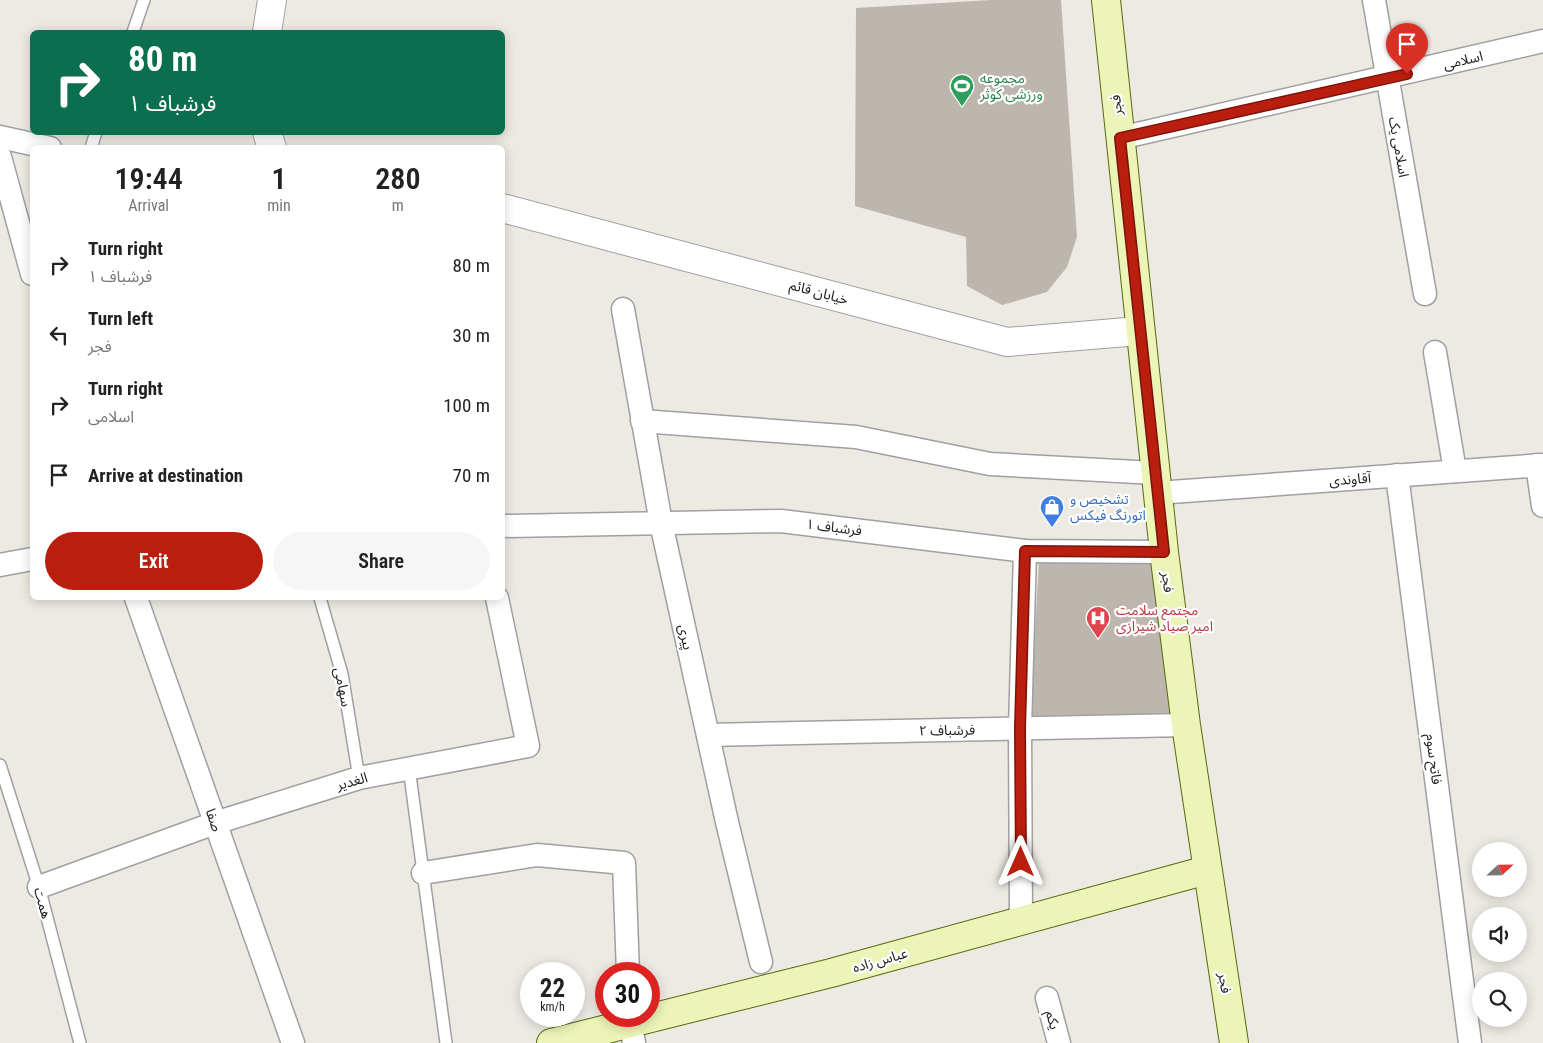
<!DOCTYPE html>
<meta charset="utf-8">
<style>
body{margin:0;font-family:"Roboto Condensed","Noto Sans Arabic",sans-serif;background:#f6f6f6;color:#222;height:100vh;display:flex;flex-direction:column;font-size:19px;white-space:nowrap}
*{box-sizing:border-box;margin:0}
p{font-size:16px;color:#767676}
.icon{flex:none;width:28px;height:28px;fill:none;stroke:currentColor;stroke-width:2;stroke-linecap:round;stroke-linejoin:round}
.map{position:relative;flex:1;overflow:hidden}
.details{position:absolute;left:30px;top:145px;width:475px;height:455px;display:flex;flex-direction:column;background:#fff;border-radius:8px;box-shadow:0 2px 12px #0003}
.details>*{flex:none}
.banner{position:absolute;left:30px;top:30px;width:475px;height:105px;border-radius:8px;box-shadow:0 2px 12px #0003;background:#0b6e4f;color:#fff;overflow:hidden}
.needle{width:32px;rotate:68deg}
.tools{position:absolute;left:1472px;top:842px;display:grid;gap:10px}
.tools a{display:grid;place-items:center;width:55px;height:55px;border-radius:50%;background:#fff;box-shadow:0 2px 12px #0003;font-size:25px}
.speed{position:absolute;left:520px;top:962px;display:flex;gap:10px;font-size:25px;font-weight:700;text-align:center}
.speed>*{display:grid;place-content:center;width:65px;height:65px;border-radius:50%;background:#fff;box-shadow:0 2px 12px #0003;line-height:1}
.speed small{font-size:12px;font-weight:400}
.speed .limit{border:8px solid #d22;background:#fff;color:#111}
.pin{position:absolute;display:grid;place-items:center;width:42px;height:42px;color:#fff;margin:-51px -21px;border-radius:50% 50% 50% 0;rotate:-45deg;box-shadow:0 0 5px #0007}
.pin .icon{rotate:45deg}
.me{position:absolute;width:55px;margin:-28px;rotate:0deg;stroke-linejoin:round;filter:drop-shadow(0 0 4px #0008)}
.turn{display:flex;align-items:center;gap:18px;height:105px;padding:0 15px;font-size:22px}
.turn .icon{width:65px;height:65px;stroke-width:2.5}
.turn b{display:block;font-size:35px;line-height:42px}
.eta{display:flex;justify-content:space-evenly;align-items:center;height:85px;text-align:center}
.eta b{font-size:30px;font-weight:600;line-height:35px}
.cta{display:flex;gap:10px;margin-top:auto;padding:10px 15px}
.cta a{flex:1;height:58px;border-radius:30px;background:#b91e0f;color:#fff;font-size:20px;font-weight:600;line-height:58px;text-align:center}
.cta a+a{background:#f6f6f6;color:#222}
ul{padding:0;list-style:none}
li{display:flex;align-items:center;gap:15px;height:70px;padding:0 15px}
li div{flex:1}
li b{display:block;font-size:19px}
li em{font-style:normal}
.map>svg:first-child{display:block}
.building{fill:#bcb6af}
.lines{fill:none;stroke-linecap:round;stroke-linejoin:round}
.service-casing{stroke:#a0a0a0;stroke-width:14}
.minor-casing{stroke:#a0a0a0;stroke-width:25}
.tertiary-casing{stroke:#a0a0a0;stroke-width:30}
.secondary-casing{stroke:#57690d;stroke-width:30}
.service{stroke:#fff;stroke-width:11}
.minor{stroke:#fff;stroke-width:22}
.tertiary{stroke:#fff;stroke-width:28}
.secondary{stroke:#ecf4b8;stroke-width:28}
.route-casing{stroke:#78140a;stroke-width:12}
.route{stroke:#b91e0f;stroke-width:9}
.labels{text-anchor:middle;stroke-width:4.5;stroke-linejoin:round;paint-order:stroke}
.street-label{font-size:14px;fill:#1c1c1c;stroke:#fff}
.leisure-label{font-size:14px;fill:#27864d;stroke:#fff;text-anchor:start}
.shop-label{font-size:14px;fill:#366cbe;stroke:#fff;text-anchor:start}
.health-label{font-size:14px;fill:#be3a42;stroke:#fff;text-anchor:start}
</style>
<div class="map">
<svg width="1543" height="1043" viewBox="0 0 1543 1043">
<rect width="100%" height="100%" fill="#eceae2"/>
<g class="building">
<path d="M 992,0 L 1061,0 L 1077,237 L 1067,267 L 1047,292 L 1002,305 L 967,286 L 966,237 L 855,206 L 856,8 Z"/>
<path d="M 1039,561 L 1154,563 L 1171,715 L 1030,716 Z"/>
</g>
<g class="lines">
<g class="service-casing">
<g id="service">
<path d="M 133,32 L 144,0"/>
<path d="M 91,148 L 96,132"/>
<path d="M 320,598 L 342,674 L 359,778"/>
<path d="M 0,765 L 39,887 L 80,1043"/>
<path d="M 409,768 L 446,1043"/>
</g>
</g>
<g class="minor-casing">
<g id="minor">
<path d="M 1374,0 L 1425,294"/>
<path d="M 0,137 L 50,148"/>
<path d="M 1120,138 L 1543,41"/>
<path d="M 0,157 L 32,274"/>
<path d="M 623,309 L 661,523 L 727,822 L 761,962"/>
<path d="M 1435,352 L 1455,471"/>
<path d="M 642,421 L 856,437 L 990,464 L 1155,473"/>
<path d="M 1537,465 L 1543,506"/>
<path d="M 1397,475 L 1470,1043"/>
<path d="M 1157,493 L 1543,465"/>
<path d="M 502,526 L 781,521 L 1025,551 L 1164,552"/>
<path d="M 0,565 L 32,559"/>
<path d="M 136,598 L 293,1043"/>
<path d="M 708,735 L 1186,725"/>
<path d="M 423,873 L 537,855 L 624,863 L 628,974"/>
<path d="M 39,887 L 215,823 L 359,778 L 528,746 L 497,598"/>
<path d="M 1021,920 L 1020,728 L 1025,551"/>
<path d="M 1047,998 L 1059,1043"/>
<path d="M 629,1016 L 634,1043"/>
</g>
</g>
<g class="tertiary-casing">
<g id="tertiary">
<path d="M 267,32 L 272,0"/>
<path d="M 267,132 L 272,148"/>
<path d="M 502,208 L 1007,342 L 1139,331"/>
</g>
</g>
<g class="secondary-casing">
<g id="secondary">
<path d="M 1106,0 L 1164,552 L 1186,725 L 1234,1043"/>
<path d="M 551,1043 L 831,973 L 1207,870"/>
</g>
</g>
<use href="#service" class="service"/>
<use href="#minor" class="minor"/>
<use href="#tertiary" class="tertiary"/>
<use href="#secondary" class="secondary"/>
</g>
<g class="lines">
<g class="route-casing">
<path id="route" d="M 1021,862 L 1020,728 L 1025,551 L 1164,552 L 1120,138 L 1407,74"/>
</g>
<use href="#route" class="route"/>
</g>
<defs>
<g id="stadium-pin" transform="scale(1.25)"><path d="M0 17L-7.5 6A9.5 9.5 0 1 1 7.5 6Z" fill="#2e9e5b" stroke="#fff"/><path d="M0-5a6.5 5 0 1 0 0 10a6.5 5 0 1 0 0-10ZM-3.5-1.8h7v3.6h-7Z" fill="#fff"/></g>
<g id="shop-pin" transform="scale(1.25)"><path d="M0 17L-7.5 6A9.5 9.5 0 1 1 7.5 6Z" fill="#3f7fe0" stroke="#fff"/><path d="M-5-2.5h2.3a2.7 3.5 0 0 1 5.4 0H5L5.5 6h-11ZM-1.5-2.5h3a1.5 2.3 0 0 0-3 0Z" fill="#fff"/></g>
<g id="hospital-pin" transform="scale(1.25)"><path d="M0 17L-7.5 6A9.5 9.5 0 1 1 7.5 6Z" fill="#e0444e" stroke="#fff"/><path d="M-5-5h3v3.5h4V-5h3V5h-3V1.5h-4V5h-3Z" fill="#fff"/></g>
</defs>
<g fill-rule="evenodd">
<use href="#stadium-pin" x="962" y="86"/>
<use href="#shop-pin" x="1052" y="507"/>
<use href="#hospital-pin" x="1098" y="618"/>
</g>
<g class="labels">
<g class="street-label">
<text transform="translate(1463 60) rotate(-13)" y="5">اسلامی</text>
<text transform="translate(1116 105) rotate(-96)" y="5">فجر</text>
<text transform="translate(1399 147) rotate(80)" y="5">اسلامی یک</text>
<text transform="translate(819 292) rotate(15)" y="5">خیابان قائم</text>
<text transform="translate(1350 479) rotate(-4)" y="5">آقاوندی</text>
<text transform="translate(834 527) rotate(7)" y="5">فرشباف ۱</text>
<text transform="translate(1168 582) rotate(83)" y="5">فجر</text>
<text transform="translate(686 637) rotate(78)" y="5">پیری</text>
<text transform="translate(343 687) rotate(79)" y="5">سهامی</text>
<text transform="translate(947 730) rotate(-1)" y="5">فرشباف ۲</text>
<text transform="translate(1434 759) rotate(83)" y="5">فاتح سوم</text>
<text transform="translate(352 781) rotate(-15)" y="5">الغدیر</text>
<text transform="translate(214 820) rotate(71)" y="5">صفا</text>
<text transform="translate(43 903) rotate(75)" y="5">همت</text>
<text transform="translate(880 960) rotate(-16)" y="5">عباس زاده</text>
<text transform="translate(1225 983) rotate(81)" y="5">فجر</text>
<text transform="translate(1053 1020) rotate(75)" y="5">یکم</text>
</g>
<g class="leisure-label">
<text x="980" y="83">مجموعه<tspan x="980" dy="16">ورزشی کوثر</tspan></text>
</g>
<g class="shop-label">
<text x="1070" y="504">تشخیص و<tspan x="1070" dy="16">اتورنگ فیکس</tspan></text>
</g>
<g class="health-label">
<text x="1116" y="615">مجتمع سلامت<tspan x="1116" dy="16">امیر صیاد شیرازی</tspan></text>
</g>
</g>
</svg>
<div class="tools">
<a><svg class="needle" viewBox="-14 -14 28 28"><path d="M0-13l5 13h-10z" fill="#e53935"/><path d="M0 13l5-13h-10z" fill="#767676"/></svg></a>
<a><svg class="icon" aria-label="sound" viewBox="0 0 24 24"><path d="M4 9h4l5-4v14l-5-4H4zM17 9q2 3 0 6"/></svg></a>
<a><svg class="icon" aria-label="search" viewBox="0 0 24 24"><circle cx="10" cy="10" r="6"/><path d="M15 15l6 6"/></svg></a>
</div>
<div class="speed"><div>22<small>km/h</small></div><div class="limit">30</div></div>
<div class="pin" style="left:1407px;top:74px;background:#d93025"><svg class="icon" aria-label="arrive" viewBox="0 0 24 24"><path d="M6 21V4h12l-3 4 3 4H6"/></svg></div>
<svg class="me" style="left:1021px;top:862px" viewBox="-20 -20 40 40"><path d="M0-17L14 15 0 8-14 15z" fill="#b91e0f" stroke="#fff" stroke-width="4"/></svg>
<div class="banner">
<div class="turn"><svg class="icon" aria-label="right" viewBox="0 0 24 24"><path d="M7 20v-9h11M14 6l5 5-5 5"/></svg><div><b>80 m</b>فرشباف ۱</div></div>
</div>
<section class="details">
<div class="eta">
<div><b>19:44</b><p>Arrival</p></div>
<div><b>1</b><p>min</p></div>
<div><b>280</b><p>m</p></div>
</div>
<ul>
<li><svg class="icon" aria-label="right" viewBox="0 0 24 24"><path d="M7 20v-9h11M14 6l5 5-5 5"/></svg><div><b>Turn right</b><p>فرشباف ۱</p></div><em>80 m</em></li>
<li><svg class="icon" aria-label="left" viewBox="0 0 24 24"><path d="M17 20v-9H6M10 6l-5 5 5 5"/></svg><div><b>Turn left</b><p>فجر</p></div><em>30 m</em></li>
<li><svg class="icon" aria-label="right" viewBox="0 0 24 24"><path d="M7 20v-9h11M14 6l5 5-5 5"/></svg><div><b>Turn right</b><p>اسلامی</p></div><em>100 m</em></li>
<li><svg class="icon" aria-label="arrive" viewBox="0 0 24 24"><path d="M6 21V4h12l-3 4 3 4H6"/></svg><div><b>Arrive at destination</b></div><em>70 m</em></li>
</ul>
<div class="cta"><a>Exit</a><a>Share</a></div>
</section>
</div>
